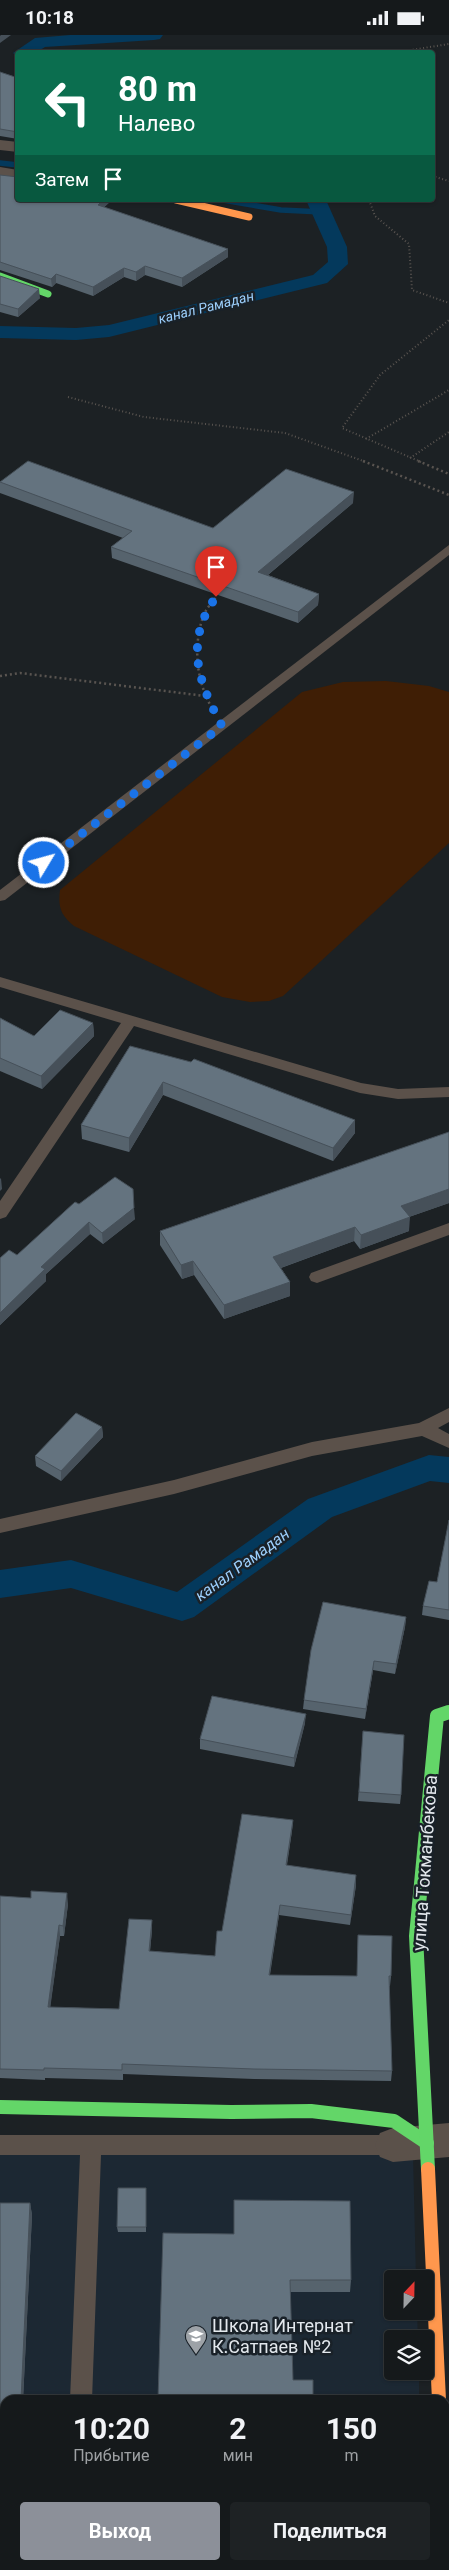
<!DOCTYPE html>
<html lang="ru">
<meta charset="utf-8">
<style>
body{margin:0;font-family:Roboto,sans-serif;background:#1e2224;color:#f1f3f6;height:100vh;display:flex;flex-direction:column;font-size:19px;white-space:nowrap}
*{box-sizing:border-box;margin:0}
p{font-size:16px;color:#9da0a3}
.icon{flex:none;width:28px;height:28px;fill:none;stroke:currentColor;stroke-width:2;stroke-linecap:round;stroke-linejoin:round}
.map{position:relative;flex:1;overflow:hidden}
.drawer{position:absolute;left:0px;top:2360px;width:450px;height:175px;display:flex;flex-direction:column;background:#15191b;border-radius:15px 15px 0 0;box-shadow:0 1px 4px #0004,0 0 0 1px #34383a}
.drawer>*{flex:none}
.top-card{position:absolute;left:15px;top:15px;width:420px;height:152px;border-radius:5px;box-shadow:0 1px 4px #0004,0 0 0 1px #34383a;background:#0b6e4f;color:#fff;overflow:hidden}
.needle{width:32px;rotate:22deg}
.buttons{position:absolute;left:384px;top:2235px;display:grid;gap:10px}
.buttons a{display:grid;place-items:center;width:50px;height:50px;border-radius:5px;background:#15191b;box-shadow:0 1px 4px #0004,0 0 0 1px #34383a;font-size:25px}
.pin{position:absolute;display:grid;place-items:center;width:42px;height:42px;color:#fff;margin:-51px -21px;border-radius:50% 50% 50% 0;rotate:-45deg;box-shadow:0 0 5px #0007}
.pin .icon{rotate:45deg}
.me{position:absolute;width:55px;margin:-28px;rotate:53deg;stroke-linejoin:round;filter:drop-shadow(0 0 4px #0008)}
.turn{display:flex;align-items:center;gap:18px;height:105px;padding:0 20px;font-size:22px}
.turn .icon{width:65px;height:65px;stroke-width:2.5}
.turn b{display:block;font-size:35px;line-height:42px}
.then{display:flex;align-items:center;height:48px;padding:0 20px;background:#0003;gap:10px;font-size:19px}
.eta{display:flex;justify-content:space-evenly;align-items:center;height:85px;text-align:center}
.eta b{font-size:30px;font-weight:700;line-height:35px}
.cta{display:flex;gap:10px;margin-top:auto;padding:10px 20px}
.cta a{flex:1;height:58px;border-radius:5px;background:#8c9099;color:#fff;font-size:20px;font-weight:700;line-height:58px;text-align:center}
.cta a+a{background:#1e2224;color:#f1f3f6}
.status{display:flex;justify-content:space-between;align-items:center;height:35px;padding:0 25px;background:#15191b;direction:ltr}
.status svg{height:14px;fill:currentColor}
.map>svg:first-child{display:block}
.built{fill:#1c2833}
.green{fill:#3f1e05}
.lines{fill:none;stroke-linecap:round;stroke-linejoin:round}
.stream{stroke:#04395c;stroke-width:5.5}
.canal{fill:#04395c;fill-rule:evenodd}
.path-far1{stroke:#595450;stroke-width:2;stroke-dasharray:1 2.5;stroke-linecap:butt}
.path{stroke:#595450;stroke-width:2.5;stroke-dasharray:2 3;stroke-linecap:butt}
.lane{fill:#5b514a;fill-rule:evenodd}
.street{fill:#5b514a;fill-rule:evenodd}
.fast-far1{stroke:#63d668;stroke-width:7}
.fast{stroke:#63d668;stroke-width:14}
.slow-far1{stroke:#ff974d;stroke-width:7}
.slow{stroke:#ff974d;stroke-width:14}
.wall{fill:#56636d}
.shaded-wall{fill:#465059}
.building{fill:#64737f;stroke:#465059}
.route{stroke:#1a73e8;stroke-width:9;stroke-dasharray:0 16.2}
.labels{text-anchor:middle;stroke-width:5;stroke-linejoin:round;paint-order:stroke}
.far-water-label{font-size:14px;font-style:italic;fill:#9ccffc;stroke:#192128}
.water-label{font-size:16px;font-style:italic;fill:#9ccffc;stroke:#192128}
.near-street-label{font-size:18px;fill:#e3e8ed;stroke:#192128}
.near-poi-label{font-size:18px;fill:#e3e8ed;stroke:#192128;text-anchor:start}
</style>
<div class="status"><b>10:18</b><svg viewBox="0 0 49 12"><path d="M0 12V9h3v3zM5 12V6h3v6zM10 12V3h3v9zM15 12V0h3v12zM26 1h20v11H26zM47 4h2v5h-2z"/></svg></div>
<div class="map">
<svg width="449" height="2535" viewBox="0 0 449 2535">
<rect width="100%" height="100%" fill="#1c2124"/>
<path class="built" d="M 0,2113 L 413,2119 L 416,2244 L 392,2244 L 392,2276 L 417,2276 L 418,2304 L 392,2304 L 392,2336 L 419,2336 L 419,2365 L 5,2365 L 5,2530 L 424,2530 L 424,2535 L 0,2535 Z"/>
<path class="green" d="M 386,646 L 429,651 L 449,657 L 449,808 L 283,961 L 269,966 L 250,967 L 222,962 L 74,891 C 60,880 58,871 60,855 L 302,657 L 343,647 Z"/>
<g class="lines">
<g class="stream">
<path d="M 0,128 L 18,130"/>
<path d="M 223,165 L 281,175 L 322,177"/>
</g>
<g class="canal">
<path d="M 70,0 L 163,0 L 160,4 L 154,5 L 45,12 L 35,18 L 18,18 L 18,22 L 13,18 L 35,3 Z"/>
<path d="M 306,165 L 326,165 L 347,212 L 348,229 L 327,248 L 109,302 L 76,305 L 0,303 L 0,291 L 76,293 L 109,290 L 313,240 L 328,227 L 327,212 Z"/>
<path d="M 429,1420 L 449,1422 L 449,1448 L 430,1446 L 332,1482 L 194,1582 L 182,1586 L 71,1553 L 0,1563 L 0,1535 L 71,1525 L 177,1557 L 308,1464 Z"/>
</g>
<g class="path-far1">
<path d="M 392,18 L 449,9"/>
<path d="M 432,141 L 449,146"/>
<path d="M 369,165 L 375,181 L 409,209 L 412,255 L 449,268"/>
<path d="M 68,362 L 144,382 L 285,398 L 366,427"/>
<path d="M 366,404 L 449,355"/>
<path d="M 410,423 L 449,397"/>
<path d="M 421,427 L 342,393 L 380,340 L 449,285"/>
</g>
<g class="path">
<path d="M 363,426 L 449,460"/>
<path d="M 418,426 L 449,439"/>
<path d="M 0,641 L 20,638 L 205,661"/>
<path d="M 212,673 C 196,646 193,611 203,582 C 205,575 212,568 216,562"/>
</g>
<g class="lane">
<path d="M 449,510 L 449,520 L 5,865 L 0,866 L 0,855 Z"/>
<path d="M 0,942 L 361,1048 L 398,1054 L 449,1052 L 449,1062 L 398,1064 L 360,1058 L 134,991 L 6,1182 L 0,1184 L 0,1166 L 121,988 L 0,952 Z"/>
<path d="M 449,1188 L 449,1200 L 317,1248 L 311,1246 L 309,1242 L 311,1238 Z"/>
<path d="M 449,1373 L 449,1387 L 438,1393 L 449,1399 L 449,1413 L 422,1401 L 312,1421 L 174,1459 L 0,1498 L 0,1484 L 174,1445 L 312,1407 L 419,1388 Z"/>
<path d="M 0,2100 L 393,2100 L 400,2103 L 404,2110 L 400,2117 L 393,2120 L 101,2120 L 92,2365 L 70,2365 L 80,2120 L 0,2120 Z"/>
<path d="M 62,2530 L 86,2530 L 85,2535 L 61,2535 Z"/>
</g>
<g class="street">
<path d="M 0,105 L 18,107 L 18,117 L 0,115 Z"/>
<path d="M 0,132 L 18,135 L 18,145 L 0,142 Z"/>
<path d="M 449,2088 L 449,2122 L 393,2127 L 380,2122 L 375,2110 L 380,2098 L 393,2093 Z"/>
</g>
<path class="fast-far1" d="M 0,241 L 48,259"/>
<g class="fast">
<path d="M 0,2072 L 231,2077 L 311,2076 L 394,2086 L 427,2108"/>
<path d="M 428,2134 L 416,1901 L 437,1681 L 449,1677"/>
</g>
<path class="slow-far1" d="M 176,165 L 249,182"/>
<g class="slow">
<path d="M 428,2134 L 439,2365"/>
<path d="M 445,2479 L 448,2535"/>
</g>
</g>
<g class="wall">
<path d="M 0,37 L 18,43 L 18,104 L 0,101 Z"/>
<path d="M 0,140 L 18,165 L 112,165 L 104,172 L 228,214 L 228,222 L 182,252 L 145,240 L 136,246 L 124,242 L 93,261 L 56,248 L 52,252 L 0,235 Z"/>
<path d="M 0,241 L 40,263 L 18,282 L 0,277 Z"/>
<path d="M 0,446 L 213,493 L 353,468 L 268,540 L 319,559 L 318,570 L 298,588 L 112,523 L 111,512 L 123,503 L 0,458 Z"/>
<path d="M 0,983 L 34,1001 L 93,988 L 94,1001 L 42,1054 L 0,1036 Z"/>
<path d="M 130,1011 L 355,1085 L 355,1098 L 333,1126 L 163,1060 L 129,1117 L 82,1104 L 81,1090 Z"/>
<path d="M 449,1097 L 449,1168 L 409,1182 L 409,1196 L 360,1214 L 354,1206 L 281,1233 L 290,1247 L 290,1261 L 224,1284 L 194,1240 L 182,1244 L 160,1210 L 160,1196 Z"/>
<path d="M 79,1169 L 135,1184 L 103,1209 L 90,1199 L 46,1239 L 46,1246 L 0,1290 L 0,1223 L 17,1220 Z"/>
<path d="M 102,1392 L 103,1402 L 61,1446 L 36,1431 L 35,1421 Z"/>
<path d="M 449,1485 L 449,1585 L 422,1580 L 423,1571 L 437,1547 Z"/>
<path d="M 406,1582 L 405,1592 L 395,1639 L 373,1635 L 365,1684 L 303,1674 L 304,1665 Z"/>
<path d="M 305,1688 L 294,1732 L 200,1714 L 200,1704 Z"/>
<path d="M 363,1696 L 401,1760 L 400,1769 L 358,1766 Z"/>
<path d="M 293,1785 L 292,1796 L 287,1830 L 356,1850 L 350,1890 L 279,1880 L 270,1940 L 357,1941 L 358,1900 L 391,1941 L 390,1951 L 389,1951 L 392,2036 L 391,2046 L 254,2044 L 123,2039 L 123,2045 L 45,2043 L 45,2045 L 0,2043 L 0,1861 L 68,1869 L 64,1901 L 60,1901 L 50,1972 L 119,1974 L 152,1885 L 152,1895 L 150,1916 L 215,1921 L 222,1896 Z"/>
<path d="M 146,2153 L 146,2197 L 118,2197 L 117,2192 Z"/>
<path d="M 0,2168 L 30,2168 L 32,2180 L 23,2365 L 5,2365 L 5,2508 L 0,2508 Z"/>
<path d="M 163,2198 L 351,2245 L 350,2257 L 290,2257 L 293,2345 L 158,2365 Z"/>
</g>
<g class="shaded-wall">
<path d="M 1,0 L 11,0 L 0,8 L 0,1 Z"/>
<path d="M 103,165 L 112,165 L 98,178 L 98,170 Z"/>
<path d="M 228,214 L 228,222 L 182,252 L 182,243 Z"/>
<path d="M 145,231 L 145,240 L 136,246 L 136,237 Z"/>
<path d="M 124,233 L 124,242 L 93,261 L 93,252 Z"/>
<path d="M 56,239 L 56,248 L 52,252 L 51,244 Z"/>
<path d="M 39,254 L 40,263 L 18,282 L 18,274 Z"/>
<path d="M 354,457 L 353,468 L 258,548 L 258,537 Z"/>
<path d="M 319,559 L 318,570 L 298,588 L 298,577 Z"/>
<path d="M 93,988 L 94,1001 L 42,1054 L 41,1041 Z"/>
<path d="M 163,1047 L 163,1060 L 129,1117 L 129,1103 Z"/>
<path d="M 355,1085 L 355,1098 L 333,1126 L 333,1113 Z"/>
<path d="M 1,1143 L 2,1154 L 0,1156 L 0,1144 Z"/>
<path d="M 449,1154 L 449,1168 L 400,1185 L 401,1171 Z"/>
<path d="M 134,1173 L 135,1184 L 103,1209 L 102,1198 Z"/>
<path d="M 410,1182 L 409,1196 L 360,1214 L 361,1200 Z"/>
<path d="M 89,1187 L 90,1199 L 46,1239 L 46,1246 L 0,1290 L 0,1278 L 41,1232 Z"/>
<path d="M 355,1192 L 354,1206 L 272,1236 L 273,1222 Z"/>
<path d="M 193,1226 L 194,1240 L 182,1244 L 181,1230 Z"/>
<path d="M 290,1247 L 290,1261 L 224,1284 L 224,1270 Z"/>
<path d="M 102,1392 L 103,1402 L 61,1446 L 61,1436 Z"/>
<path d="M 406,1582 L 405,1592 L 395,1639 L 396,1629 Z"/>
<path d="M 374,1626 L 373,1635 L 365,1684 L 366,1674 Z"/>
<path d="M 306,1679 L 305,1688 L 294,1732 L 294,1723 Z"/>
<path d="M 293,1785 L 292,1796 L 285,1840 L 286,1830 Z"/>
<path d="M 356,1840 L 356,1850 L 350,1890 L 351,1880 Z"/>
<path d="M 67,1858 L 68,1869 L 64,1901 L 63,1891 Z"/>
<path d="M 280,1870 L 279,1880 L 268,1950 L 269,1940 Z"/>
<path d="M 152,1885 L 152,1895 L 149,1926 L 149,1916 Z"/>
<path d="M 59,1890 L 60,1901 L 49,1982 L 48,1972 Z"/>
<path d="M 30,2168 L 32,2180 L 23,2365 L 21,2365 Z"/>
</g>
<g class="building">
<path d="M 0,37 L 18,43 L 18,97 L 0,94 Z"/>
<path d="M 0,140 L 18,142 L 18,165 L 103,165 L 98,170 L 228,214 L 182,243 L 145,231 L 136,237 L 124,233 L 93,252 L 56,239 L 51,244 L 0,227 Z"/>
<path d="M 0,241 L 39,254 L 18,274 L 0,269 Z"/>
<path d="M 28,426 L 213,493 L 286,434 L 354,457 L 258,537 L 319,559 L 298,577 L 111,512 L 132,496 L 0,447 Z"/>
<path d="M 60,975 L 93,988 L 41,1041 L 0,1023 L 0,983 L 34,1001 Z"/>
<path d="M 130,1011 L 191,1027 L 194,1024 L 355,1085 L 333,1113 L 163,1047 L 129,1103 L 81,1090 Z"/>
<path d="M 449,1097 L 449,1154 L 401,1171 L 410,1182 L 361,1200 L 355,1192 L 273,1222 L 290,1247 L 224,1270 L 193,1226 L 181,1230 L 160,1196 Z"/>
<path d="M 115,1142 L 133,1154 L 134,1173 L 102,1198 L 89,1187 L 41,1232 L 45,1234 L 0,1278 L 0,1223 L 9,1215 L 17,1220 L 75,1167 L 79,1169 Z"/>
<path d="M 76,1378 L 102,1392 L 61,1436 L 35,1421 Z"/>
<path d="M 449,1485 L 449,1575 L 423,1571 L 429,1546 L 437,1547 Z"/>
<path d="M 323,1567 L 406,1582 L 396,1629 L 374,1626 L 366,1674 L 304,1665 L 311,1615 Z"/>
<path d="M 212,1661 L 306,1679 L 294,1723 L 200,1704 Z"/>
<path d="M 363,1696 L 404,1700 L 401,1760 L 359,1757 Z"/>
<path d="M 242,1779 L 293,1785 L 286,1830 L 356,1840 L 351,1880 L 280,1870 L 269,1940 L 357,1941 L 358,1900 L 392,1901 L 391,1941 L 389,1941 L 392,2036 L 254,2034 L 122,2029 L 122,2035 L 44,2033 L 44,2035 L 0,2034 L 0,1861 L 31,1863 L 31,1856 L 67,1858 L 63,1891 L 59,1890 L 48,1972 L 119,1974 L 129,1884 L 152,1885 L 149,1916 L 215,1921 L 217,1896 L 222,1896 Z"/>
<path d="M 118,2153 L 146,2153 L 146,2192 L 117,2192 Z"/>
<path d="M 234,2165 L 350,2166 L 351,2245 L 290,2245 L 293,2345 L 313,2345 L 313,2365 L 158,2365 L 163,2198 L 234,2199 Z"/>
<path d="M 0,2168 L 30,2168 L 21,2365 L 5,2365 L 5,2497 L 0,2497 Z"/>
<path d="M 144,2530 L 266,2530 L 326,2533 L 326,2535 L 144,2535 Z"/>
</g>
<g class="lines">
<path class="route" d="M 44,828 L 222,691 C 198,647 184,606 216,562"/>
</g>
<defs>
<g id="school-pin" transform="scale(1.125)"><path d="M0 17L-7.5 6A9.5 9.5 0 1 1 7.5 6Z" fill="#9da2a7" stroke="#192128"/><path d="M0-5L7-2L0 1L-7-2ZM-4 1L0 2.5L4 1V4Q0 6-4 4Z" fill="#fff"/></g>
</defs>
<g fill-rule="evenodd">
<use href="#school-pin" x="196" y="2301"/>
</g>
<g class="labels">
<g class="far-water-label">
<text transform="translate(206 272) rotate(-14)" y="5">канал Рамадан</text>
</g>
<g class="water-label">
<text transform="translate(242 1529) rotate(-36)" y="6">канал Рамадан</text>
</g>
<g class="near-street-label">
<text transform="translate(425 1828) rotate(-86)" y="6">улица Токманбекова</text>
</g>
<g class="near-poi-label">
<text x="212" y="2297">Школа Интернат<tspan x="212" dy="21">К.Сатпаев №2</tspan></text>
</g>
</g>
</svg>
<div class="buttons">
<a><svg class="needle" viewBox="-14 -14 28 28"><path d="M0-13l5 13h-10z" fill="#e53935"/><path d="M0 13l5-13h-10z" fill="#9da0a3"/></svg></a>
<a><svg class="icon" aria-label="layers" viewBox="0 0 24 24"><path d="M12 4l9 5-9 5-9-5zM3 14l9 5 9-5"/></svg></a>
</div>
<div class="pin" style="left:216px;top:562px;background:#d93025"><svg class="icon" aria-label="arrive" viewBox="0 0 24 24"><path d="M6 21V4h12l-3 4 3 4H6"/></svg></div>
<svg class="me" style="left:44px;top:828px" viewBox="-20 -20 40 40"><circle r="17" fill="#1a73e8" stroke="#fff" stroke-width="3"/><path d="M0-11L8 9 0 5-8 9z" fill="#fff"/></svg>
<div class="top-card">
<div class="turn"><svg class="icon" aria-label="left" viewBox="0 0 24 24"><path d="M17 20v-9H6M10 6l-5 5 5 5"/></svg><div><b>80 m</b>Налево</div></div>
<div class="then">Затем<svg class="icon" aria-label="arrive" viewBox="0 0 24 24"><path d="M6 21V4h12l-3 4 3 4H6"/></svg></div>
</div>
<section class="drawer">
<div class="eta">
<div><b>10:20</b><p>Прибытие</p></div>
<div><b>2</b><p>мин</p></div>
<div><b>150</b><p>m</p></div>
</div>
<div class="cta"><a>Выход</a><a>Поделиться</a></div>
</section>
</div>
